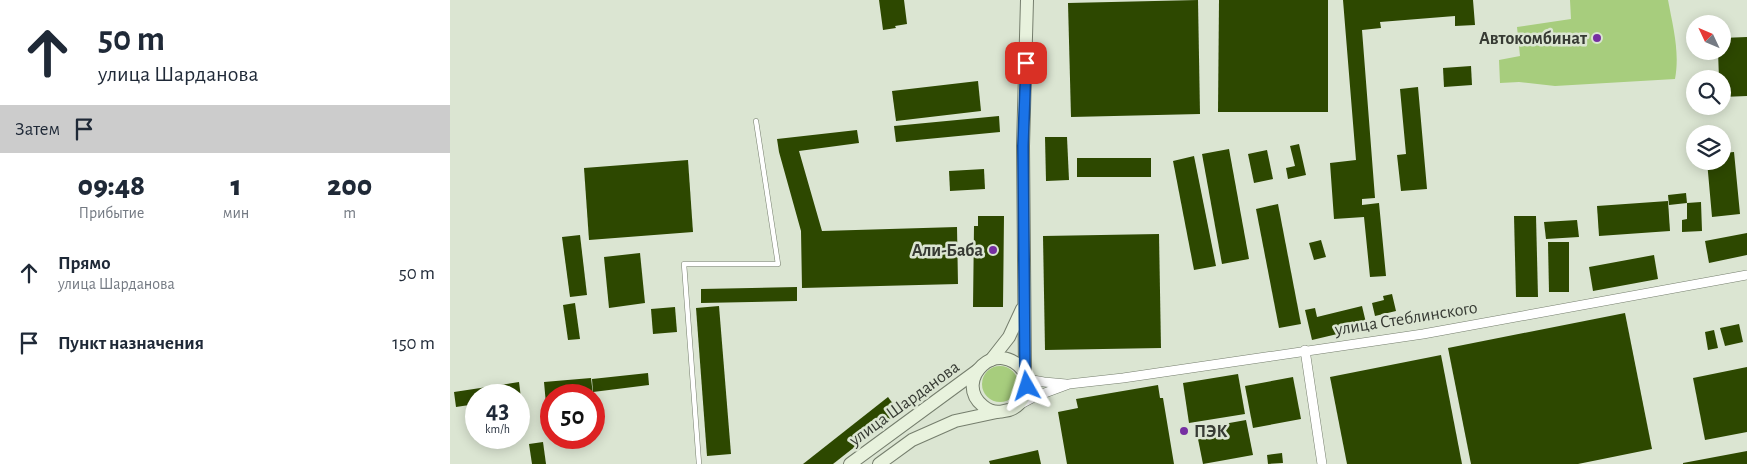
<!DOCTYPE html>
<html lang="ru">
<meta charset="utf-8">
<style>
body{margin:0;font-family:"Alegreya Sans",sans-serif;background:#f2f2f3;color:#1f2937;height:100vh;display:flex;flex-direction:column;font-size:19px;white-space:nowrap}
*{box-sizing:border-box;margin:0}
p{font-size:16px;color:#747a83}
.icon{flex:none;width:28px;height:28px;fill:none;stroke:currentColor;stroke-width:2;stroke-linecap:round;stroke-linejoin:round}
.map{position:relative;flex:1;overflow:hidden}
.panel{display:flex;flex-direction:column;background:#fff;width:450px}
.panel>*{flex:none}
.hud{background:#fff;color:#1f2937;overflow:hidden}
.needle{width:32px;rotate:314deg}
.buttons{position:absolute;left:1236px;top:15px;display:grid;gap:10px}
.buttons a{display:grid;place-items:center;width:45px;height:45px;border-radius:50%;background:#fff;box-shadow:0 2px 12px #0003;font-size:25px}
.speed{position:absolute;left:15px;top:384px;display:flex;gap:10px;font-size:25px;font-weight:700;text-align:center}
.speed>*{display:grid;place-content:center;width:65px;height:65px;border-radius:50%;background:#fff;box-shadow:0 2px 12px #0003;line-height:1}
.speed small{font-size:12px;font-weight:400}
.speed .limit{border:8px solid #d22;background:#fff;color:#111}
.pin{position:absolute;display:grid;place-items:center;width:42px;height:42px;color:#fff;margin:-21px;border-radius:10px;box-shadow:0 2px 8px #0006}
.me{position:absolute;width:55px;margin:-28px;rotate:354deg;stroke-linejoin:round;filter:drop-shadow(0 0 4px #0008)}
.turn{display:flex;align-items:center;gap:18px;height:105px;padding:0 15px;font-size:22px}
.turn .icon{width:65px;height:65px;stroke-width:2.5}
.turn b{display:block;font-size:35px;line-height:42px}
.then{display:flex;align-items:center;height:48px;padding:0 15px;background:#0003;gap:10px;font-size:19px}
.eta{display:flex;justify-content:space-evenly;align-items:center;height:85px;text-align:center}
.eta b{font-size:30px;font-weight:800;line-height:35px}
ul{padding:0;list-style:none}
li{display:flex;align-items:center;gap:15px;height:70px;padding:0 15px}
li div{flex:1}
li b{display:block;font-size:19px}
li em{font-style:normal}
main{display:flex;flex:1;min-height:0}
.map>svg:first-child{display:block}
.green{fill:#a7cd7d}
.building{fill:#2d4800}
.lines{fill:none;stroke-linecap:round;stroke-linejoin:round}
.lane-casing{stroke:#757e6d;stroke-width:5.5}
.street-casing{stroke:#757e6d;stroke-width:10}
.secondary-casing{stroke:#757e6d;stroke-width:14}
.lane{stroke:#fff;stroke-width:4.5}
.street{stroke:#fff;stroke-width:9}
.secondary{stroke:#e8f2dd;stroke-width:12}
.route-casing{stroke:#114b97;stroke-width:12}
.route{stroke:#1a73e8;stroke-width:9}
.poi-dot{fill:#762fa2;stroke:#dbe5d2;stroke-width:2}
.labels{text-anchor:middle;stroke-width:5;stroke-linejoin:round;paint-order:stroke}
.poi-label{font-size:18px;font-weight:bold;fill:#373b34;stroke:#dbe5d2;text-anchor:end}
.street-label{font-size:18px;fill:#373b34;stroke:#dbe5d2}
</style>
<main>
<section class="panel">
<div class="hud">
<div class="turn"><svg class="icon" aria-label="ahead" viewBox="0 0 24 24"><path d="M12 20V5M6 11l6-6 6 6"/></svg><div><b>50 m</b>улица Шарданова</div></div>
<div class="then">Затем<svg class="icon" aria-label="arrive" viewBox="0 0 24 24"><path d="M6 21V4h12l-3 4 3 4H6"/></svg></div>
</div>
<div class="eta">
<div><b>09:48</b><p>Прибытие</p></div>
<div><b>1</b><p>мин</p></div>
<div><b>200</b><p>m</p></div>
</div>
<ul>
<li><svg class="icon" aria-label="ahead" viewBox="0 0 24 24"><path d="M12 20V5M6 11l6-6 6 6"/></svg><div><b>Прямо</b><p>улица Шарданова</p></div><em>50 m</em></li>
<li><svg class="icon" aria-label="arrive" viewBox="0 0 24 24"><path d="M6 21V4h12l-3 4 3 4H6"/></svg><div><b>Пункт назначения</b></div><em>150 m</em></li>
</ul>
</section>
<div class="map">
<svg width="1297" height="464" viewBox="0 0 1297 464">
<rect width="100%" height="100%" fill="#dbe5d2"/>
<g class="green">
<path d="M 1120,0 L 1218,0 C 1223,27 1230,52 1225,79 L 1105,86 L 1069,82 L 1050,83 L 1049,60 L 1070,56 L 1067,27 L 1121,19 Z"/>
<circle cx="550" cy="384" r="18"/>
</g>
<g class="building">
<path d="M 429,0 L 454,0 L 457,24 L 445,26 L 446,28 L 433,30 Z"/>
<path d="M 748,0 L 750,114 L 621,117 L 618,3 Z"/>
<path d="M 769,0 L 878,0 L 878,112 L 768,112 Z"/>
<path d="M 893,0 L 1023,0 L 1025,25 L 1005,26 L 1005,16 L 930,22 L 931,28 L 912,30 L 925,198 L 912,199 L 912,205 L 929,203 L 936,276 L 920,277 L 914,217 L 884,219 L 880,163 L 906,160 Z"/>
<path d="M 1297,37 L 1297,96 L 1272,97 L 1272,79 L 1269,79 L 1268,51 L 1272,51 L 1272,38 Z"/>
<path d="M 1021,66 L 1022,85 L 994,87 L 993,68 Z"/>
<path d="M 528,81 L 531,111 L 446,121 L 442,91 Z"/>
<path d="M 968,87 L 977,189 L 951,191 L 947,155 L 956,154 L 950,89 Z"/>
<path d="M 549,116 L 550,132 L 446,142 L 444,126 Z"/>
<path d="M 407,130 L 409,143 L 349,151 L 372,231 L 507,227 L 508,284 L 352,288 L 351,231 L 329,152 L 327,139 Z"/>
<path d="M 595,137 L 617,137 L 619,180 L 596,181 Z"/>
<path d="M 849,144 L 856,175 L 838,179 L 836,168 L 845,166 L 840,146 Z"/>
<path d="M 779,149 L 799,259 L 772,264 L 752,154 Z"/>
<path d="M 817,150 L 823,179 L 804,183 L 798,154 Z"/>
<path d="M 1284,152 L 1290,214 L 1262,217 L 1257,161 L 1272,161 L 1272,153 Z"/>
<path d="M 744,156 L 766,266 L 744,270 L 723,161 Z"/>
<rect x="627" y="158" width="74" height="19"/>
<path d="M 238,160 L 243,232 L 139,240 L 134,168 Z"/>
<path d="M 534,169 L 535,189 L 500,191 L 499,171 Z"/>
<path d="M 1236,193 L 1237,203 L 1219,205 L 1218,195 Z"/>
<path d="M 1218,201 L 1220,231 L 1149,236 L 1147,206 Z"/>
<path d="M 1251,202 L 1252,231 L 1232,232 L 1232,220 L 1237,219 L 1237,203 Z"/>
<path d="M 828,204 L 851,324 L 829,328 L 806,209 Z"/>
<path d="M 528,216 L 554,216 L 553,307 L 523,307 L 524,226 L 528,226 Z"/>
<path d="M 1064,216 L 1086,216 L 1088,297 L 1066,297 Z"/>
<path d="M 1127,220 L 1129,237 L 1096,239 L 1094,222 Z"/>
<path d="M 1297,233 L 1297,255 L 1259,263 L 1255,241 Z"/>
<path d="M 709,234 L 711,348 L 595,350 L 593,236 Z"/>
<path d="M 130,235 L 137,295 L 120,297 L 112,237 Z"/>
<path d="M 871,240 L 876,257 L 864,260 L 859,243 Z"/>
<path d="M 1098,242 L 1119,242 L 1119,292 L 1099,292 Z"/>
<path d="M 190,253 L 195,303 L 159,308 L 154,257 Z"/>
<path d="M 1204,255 L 1208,279 L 1143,291 L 1139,267 Z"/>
<path d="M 347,287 L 347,301 L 251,303 L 251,289 Z"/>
<path d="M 942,294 L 946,311 L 925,316 L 922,303 L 934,300 L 933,296 Z"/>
<path d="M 125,303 L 130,339 L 118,340 L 113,305 Z"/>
<path d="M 269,306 L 281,454 L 257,456 L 246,308 Z"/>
<path d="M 912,306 L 917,327 L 862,340 L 855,310 L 865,308 L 867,317 Z"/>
<path d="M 225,307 L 227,332 L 203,334 L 201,309 Z"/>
<path d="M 1175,313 L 1202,449 L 1128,464 L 1021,464 L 998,348 Z"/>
<path d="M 1289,324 L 1293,342 L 1275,346 L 1270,328 Z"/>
<path d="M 1264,330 L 1268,348 L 1258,350 L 1255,332 Z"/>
<path d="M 991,355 L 1012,464 L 897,464 L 880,377 Z"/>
<path d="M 1297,367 L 1297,432 L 1255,440 L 1243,378 Z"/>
<path d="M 198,373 L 199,385 L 143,392 L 142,379 Z"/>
<path d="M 788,374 L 795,414 L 739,423 L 733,383 Z"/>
<path d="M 843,377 L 851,419 L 803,428 L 795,386 Z"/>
<path d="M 141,378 L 143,395 L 101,395 L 101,403 L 96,404 L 94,382 Z"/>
<path d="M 69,382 L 71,398 L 69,398 L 69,395 L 26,395 L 26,404 L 6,407 L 4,392 Z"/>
<path d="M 708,385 L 710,398 L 713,398 L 724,464 L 617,464 L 608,412 L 628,408 L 626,399 Z"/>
<path d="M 438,397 L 449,412 L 383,464 L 353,464 Z"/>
<path d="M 73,400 L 74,420 L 69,420 L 69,401 Z"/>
<path d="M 796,420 L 803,455 L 753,464 L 746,429 Z"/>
<path d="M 93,442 L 96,464 L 82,464 L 79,444 Z"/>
<path d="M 588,450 L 591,464 L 540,464 L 539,461 Z"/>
<path d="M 1297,451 L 1297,464 L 1233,464 L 1233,463 Z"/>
<path d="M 832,453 L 833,463 L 818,464 L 817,455 Z"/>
</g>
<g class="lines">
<g class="lane-casing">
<path id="lane" d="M 249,464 L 234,264 L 328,264 L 306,121"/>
</g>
<g class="street-casing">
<g id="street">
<path d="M 855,350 L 872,464"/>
<path d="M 577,379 L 594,382 L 616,384"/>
<path d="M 569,405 L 584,397 L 619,384 L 673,378 L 973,334 L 1297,275"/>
</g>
</g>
<g class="secondary-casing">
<g id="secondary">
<path d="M 541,360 L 559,337 L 572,309"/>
<path d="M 575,373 C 548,334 502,381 533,406 C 539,411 547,413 554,411 C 573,409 580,389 575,373 L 573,146 L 577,0"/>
<path d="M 400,464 L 528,370"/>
<path d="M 429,464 L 462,440 L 505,421 L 547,412"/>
</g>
</g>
<use href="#lane" class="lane"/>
<use href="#street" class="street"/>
<use href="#secondary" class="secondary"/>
</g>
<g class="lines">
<g class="route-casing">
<path id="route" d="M 576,63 L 573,146 L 575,373 L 577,386"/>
</g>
<use href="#route" class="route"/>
</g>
<g class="poi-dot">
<circle cx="1147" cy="38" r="5"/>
<circle cx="543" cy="250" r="5"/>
<circle cx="734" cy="431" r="5"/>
</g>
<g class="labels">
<g class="poi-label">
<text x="1137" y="44">Автокомбинат</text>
<text x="533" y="256">Али-Баба</text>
<text x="744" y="437" text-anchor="start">ПЭК</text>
</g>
<g class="street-label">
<text transform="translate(956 318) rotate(-9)" y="6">улица Стеблинского</text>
<text transform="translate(454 403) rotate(-36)" y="6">улица Шарданова</text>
</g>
</g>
</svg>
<div class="buttons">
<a><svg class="needle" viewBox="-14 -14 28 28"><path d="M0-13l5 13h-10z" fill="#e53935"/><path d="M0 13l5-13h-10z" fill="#747a83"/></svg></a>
<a><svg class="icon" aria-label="search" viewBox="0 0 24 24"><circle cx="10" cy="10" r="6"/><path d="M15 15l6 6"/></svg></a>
<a><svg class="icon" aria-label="layers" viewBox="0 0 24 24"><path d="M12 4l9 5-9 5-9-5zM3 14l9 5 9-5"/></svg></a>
</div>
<div class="speed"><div>43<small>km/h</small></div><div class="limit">50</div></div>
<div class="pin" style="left:576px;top:63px;background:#d93025"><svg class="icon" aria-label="arrive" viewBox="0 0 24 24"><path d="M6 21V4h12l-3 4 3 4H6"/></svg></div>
<svg class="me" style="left:577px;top:386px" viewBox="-20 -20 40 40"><path d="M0-17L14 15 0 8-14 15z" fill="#1a73e8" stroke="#fff" stroke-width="4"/></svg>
</div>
</main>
